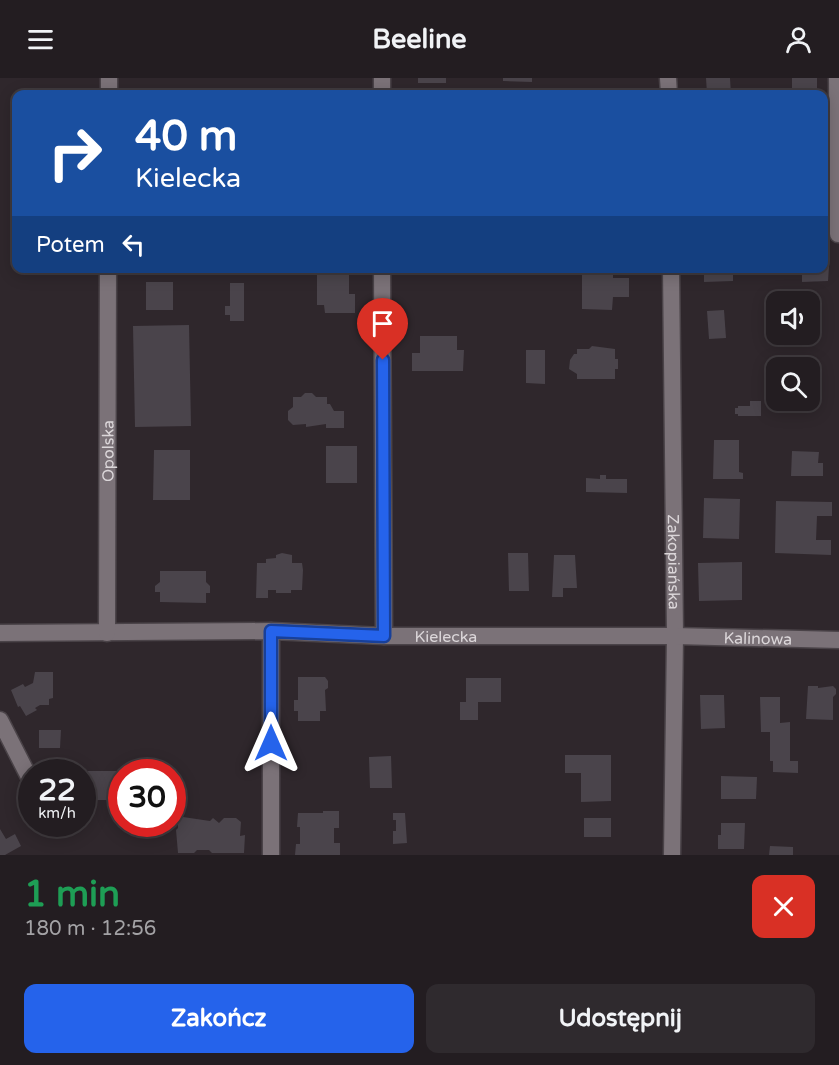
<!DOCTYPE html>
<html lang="pl">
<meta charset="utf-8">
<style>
body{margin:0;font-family:"Varela Round",sans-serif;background:#2f2a2e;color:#f1f3f6;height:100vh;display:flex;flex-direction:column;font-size:22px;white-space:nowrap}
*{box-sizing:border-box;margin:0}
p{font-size:20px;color:#a3a2a5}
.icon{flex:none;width:33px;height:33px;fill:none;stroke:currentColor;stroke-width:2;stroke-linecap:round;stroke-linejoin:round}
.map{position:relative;height:777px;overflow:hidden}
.details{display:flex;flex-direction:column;background:#231d21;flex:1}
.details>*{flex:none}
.banner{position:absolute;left:12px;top:12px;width:816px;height:183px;border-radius:12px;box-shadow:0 3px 15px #0003,0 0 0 2px #403b3f;background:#1a4fa0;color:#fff;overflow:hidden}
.controls{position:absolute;left:766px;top:213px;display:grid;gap:12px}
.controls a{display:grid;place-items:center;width:54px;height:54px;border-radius:12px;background:#231d21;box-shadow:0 3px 15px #0003,0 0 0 2px #403b3f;font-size:30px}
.speed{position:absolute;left:18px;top:681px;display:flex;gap:12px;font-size:30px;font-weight:700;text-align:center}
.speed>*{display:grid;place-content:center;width:78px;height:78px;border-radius:50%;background:#231d21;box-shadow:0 3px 15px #0003,0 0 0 2px #403b3f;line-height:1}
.speed small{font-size:15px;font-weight:400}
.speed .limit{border:9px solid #d22;background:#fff;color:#111}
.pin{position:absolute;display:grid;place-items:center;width:51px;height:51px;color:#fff;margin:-62px -26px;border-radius:50% 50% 50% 0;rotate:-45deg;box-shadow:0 0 6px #0007}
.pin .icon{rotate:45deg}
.me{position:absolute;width:66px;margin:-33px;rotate:0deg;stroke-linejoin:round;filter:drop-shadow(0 0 4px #0008)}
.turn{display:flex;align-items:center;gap:21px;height:126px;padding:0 24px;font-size:27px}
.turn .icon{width:78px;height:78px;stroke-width:2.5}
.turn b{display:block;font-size:42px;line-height:51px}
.then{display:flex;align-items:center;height:57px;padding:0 24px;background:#0003;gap:12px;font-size:22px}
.round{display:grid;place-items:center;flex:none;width:63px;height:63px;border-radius:12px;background:#2f2a2e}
.summary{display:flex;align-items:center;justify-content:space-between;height:102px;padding:0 24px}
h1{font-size:36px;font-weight:800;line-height:45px;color:#1e9e55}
.button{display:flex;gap:12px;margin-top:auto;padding:12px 24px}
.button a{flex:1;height:69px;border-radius:12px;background:#2563eb;color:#fff;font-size:24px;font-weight:800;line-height:69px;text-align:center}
.button a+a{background:#2f2a2e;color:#f1f3f6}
header{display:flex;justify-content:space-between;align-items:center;height:78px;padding:0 24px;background:#231d21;font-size:27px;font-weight:800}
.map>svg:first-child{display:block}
.building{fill:#4a444b}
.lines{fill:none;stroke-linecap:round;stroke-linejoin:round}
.street-casing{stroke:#4a4348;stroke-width:19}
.street{stroke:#7b7278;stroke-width:16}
.route-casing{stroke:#184099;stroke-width:15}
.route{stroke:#2563eb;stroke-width:10}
.labels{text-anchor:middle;stroke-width:4.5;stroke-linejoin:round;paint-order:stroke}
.street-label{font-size:16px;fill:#dbd6d9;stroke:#251e23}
</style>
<header><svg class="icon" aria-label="menu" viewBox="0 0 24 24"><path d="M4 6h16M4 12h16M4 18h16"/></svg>Beeline<svg class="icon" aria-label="person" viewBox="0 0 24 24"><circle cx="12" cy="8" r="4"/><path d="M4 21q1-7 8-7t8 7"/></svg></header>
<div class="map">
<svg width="839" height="777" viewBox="0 0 839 777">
<rect width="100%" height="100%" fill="#2f272c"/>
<g class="building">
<rect x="418" y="0" width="28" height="5"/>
<path d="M 503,0 L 532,0 L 532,4 L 503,3 Z"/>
<path d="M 706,0 L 730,0 L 731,16 L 707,16 Z"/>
<path d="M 792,0 L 817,0 L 817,14 L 792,13 Z"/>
<path d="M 775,13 L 775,16 L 747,16 L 747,14 Z"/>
<path d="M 824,174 L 830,174 L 828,203 L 802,204 L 802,190 L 824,190 Z"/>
<path d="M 582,190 L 613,190 L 613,200 L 629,200 L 629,219 L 613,219 L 612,232 L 582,231 Z"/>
<path d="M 704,190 L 733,190 L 733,203 L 704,204 Z"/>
<path d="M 317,195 L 349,195 L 349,216 L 355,216 L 355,235 L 325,235 L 324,227 L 317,227 Z"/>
<rect x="146" y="204" width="27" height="28"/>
<path d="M 230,205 L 244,205 L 244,243 L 230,243 L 230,237 L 225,237 L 225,228 L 230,228 Z"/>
<path d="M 724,232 L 726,260 L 709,261 L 707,233 Z"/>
<path d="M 189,247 L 191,348 L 135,349 L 133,248 Z"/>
<path d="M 420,258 L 457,258 L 457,272 L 464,272 L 463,293 L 412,293 L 412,275 L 420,275 Z"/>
<path d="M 592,268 L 615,271 L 615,281 L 618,281 L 618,291 L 615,291 L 615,301 L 577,301 L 577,296 L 569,291 L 570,282 L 574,276 L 577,276 L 577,271 L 589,271 Z"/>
<path d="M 526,272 L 545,272 L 545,306 L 526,305 Z"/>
<path d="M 305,315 L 312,315 L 316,319 L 327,319 L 327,326 L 330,326 L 334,333 L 344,333 L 344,350 L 326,350 L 326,346 L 306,349 L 306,346 L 293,347 L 288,342 L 288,333 L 293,329 L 293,319 L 301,319 Z"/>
<path d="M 750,323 L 761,323 L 761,338 L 738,338 L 738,336 L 735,336 L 735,330 L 738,330 L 738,328 L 750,328 Z"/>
<path d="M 714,362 L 739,362 L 739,394 L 743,395 L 743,401 L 713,401 Z"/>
<rect x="326" y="368" width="31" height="37"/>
<path d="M 154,372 L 190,372 L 190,422 L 153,422 Z"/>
<path d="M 792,373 L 819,374 L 818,385 L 823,385 L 823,398 L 791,398 Z"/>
<path d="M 600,397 L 606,397 L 606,401 L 627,401 L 627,415 L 586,414 L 586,400 L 600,401 Z"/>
<path d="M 704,420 L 740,421 L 739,461 L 703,460 Z"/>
<path d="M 776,423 L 832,424 L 832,438 L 817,438 L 816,462 L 831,462 L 831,477 L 775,475 Z"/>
<path d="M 282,475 L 292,477 L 292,485 L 302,485 L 303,492 L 302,512 L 291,512 L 291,515 L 276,515 L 276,512 L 268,512 L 268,520 L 256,520 L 257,485 L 266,485 L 266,481 L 276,480 L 276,477 Z"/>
<path d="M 508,475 L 528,475 L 529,513 L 509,513 Z"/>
<path d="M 554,477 L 575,477 L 577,510 L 563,510 L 563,519 L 552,519 Z"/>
<path d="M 742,484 L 742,522 L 699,523 L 698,485 Z"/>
<path d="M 160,493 L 206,493 L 206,504 L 210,508 L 210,515 L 206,515 L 206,525 L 160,524 L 160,514 L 155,514 L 155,508 L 160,504 Z"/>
<path d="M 35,594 L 53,594 L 53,620 L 49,621 L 49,627 L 40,627 L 35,630 L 37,632 L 26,638 L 20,628 L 18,629 L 11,612 L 23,606 L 25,609 L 33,605 Z"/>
<path d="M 298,599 L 325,599 L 328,603 L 328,610 L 325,612 L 326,633 L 320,633 L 320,643 L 298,643 L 298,633 L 294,633 L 294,622 L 298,622 Z"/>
<path d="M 466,600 L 501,600 L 501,624 L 478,624 L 478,642 L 460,642 L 460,624 L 466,624 Z"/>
<path d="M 808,608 L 818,608 L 818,610 L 833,608 L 836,611 L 836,616 L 833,619 L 833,642 L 806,641 Z"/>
<path d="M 700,617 L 724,617 L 725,650 L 701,651 Z"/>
<path d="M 760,619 L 780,619 L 780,645 L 790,644 L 790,683 L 798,683 L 798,695 L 773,694 L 773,683 L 770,683 L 770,654 L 761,654 Z"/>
<path d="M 39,652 L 61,652 L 60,670 L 39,670 Z"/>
<path d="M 565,677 L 611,677 L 611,723 L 581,724 L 581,695 L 565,695 Z"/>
<path d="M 391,678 L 392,710 L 370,710 L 369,679 Z"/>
<path d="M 88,693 L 120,693 L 120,701 L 122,701 L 120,722 L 82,722 L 82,695 L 88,696 Z"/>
<path d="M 721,698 L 757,699 L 756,721 L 721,721 Z"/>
<path d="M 323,733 L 339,733 L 339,750 L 334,750 L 334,765 L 340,765 L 340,777 L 295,777 L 296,766 L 300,766 L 300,749 L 297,749 L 298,735 L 323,735 Z"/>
<path d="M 393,735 L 405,735 L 407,765 L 393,766 L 393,753 L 396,753 L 396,742 L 393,742 Z"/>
<path d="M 183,739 L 210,743 L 213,740 L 219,745 L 224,740 L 236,740 L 241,744 L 240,758 L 245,757 L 244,775 L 212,775 L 209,772 L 197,772 L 194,775 L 178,775 L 176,752 L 178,750 L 178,744 Z"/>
<rect x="584" y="740" width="27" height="19"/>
<path d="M 721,745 L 745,745 L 744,771 L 718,771 L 718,757 L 721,757 Z"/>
<path d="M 0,751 L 6,761 L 15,756 L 21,768 L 5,777 L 0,777 Z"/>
<path d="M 770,768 L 793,769 L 793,777 L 769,777 Z"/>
</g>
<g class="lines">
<g class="street-casing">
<g id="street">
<path d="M 382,0 L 382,16"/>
<path d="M 668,0 L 669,16"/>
<path d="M 837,0 L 838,156"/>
<path d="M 109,16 L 109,0"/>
<path d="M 382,190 L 384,558"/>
<path id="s1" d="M 671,190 L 675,558 L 672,777"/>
<path d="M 271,553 L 271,777"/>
<path id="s2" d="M 0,555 L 271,553 L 384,558 L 675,558 L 839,562"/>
<path id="s3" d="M 107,555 L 108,190"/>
<path d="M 0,642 L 32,705"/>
</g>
</g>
<use href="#street" class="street"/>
</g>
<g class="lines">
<g class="route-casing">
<path id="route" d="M 271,665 L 271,553 L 384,558 L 383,282"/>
</g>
<use href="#route" class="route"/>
</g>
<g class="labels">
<g class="street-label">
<text dy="6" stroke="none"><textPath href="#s3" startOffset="182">Opolska</textPath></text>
<text dy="6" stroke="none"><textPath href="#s1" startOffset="294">Zakopiańska</textPath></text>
<text dy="6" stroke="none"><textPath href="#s2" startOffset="446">Kielecka</textPath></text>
<text dy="6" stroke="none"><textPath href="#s2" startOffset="758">Kalinowa</textPath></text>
</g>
</g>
</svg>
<div class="controls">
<a><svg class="icon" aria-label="sound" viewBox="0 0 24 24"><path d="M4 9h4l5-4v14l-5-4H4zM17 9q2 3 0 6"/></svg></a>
<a><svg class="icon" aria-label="search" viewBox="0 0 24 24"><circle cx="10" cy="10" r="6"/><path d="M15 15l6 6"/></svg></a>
</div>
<div class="speed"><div>22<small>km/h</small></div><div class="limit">30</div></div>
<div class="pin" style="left:383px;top:282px;background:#d93025"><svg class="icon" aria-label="arrive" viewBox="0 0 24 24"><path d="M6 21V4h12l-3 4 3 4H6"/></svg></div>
<svg class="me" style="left:271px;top:665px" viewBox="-20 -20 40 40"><path d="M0-17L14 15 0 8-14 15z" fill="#2563eb" stroke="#fff" stroke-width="4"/></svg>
<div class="banner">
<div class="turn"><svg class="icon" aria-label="right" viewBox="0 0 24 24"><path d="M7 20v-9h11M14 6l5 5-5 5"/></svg><div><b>40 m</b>Kielecka</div></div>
<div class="then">Potem<svg class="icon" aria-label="left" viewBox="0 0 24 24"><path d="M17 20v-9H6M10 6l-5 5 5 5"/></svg></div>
</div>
</div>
<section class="details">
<div class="summary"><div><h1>1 min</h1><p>180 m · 12:56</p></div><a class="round" style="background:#d93025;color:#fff"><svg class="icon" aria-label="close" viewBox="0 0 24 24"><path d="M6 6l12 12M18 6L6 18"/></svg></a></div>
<div class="button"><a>Zakończ</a><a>Udostępnij</a></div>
</section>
